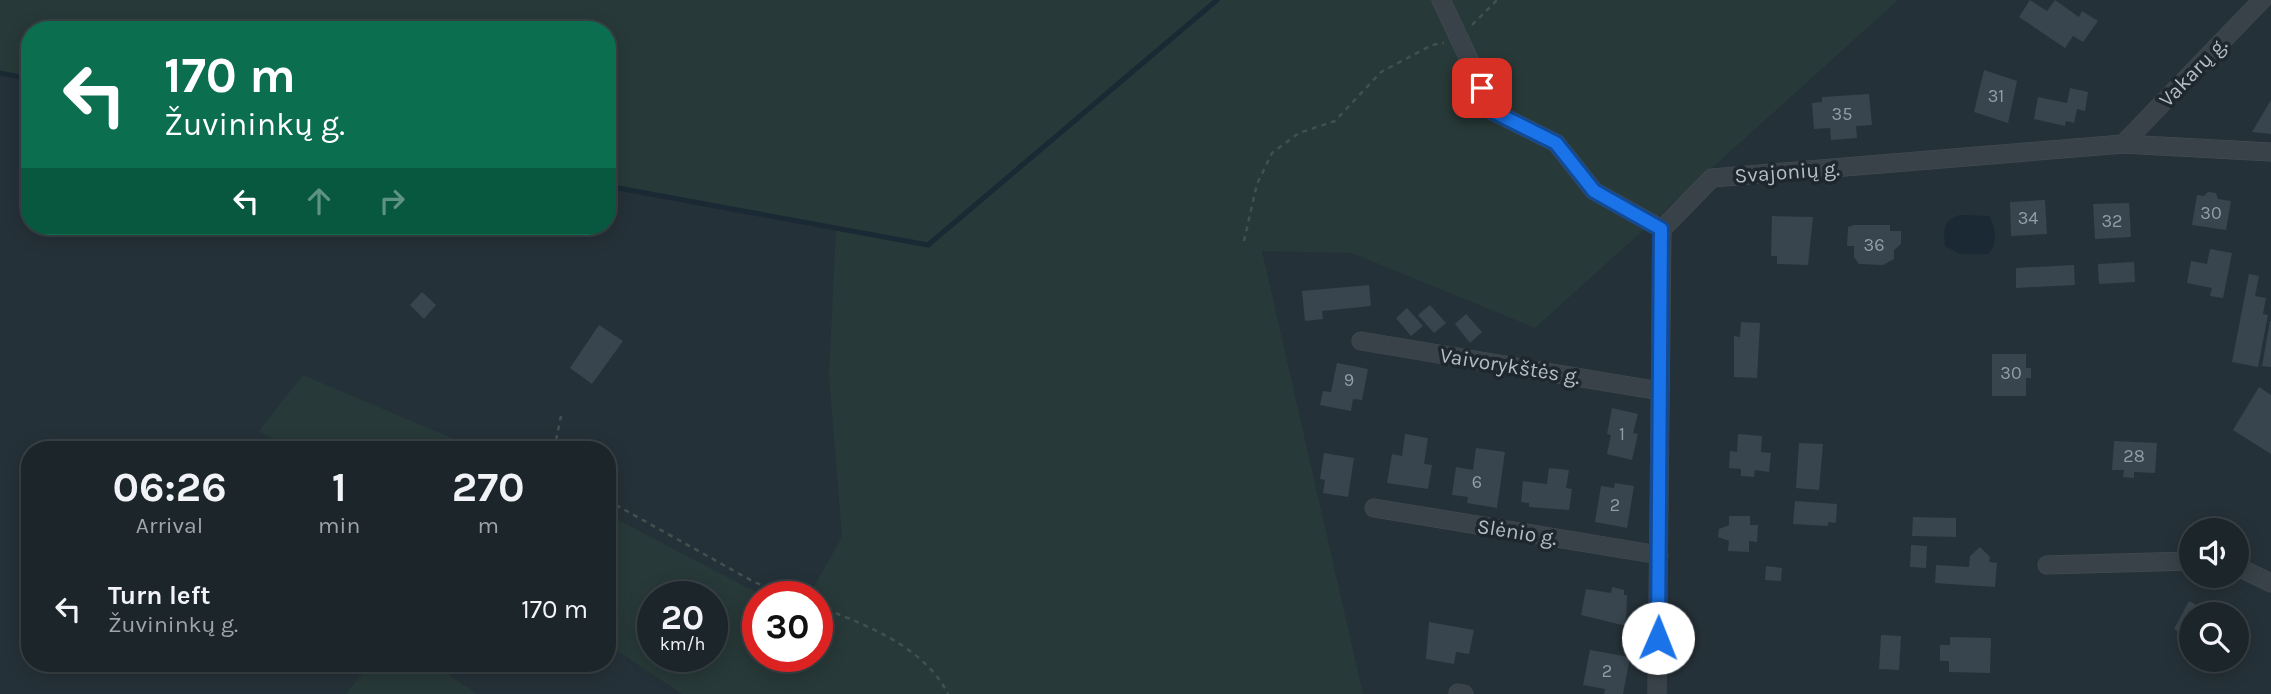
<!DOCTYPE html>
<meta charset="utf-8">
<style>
body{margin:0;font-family:Karla,sans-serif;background:#252d32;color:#f1f3f6;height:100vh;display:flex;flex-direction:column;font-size:26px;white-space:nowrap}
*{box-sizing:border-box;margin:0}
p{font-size:23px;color:#a0a5a8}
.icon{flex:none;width:38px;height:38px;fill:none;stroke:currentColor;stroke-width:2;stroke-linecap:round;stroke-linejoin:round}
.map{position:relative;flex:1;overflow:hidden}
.sheet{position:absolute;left:21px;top:441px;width:595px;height:231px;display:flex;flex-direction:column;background:#1c252a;border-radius:28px;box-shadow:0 4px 18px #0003,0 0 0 2px #3a4247}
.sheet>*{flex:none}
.hud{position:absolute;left:21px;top:21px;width:595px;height:214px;border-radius:28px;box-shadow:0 4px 18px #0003,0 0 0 2px #3a4247;background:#0b6e4f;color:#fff;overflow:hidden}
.buttons{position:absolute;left:2179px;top:518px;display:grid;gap:14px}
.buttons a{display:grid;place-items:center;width:70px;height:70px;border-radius:50%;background:#1c252a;box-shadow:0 4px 18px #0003,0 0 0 2px #3a4247;font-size:35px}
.speed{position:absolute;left:637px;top:581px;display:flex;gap:14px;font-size:35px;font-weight:700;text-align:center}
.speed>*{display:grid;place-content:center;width:91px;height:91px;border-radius:50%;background:#1c252a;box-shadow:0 4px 18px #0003,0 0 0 2px #3a4247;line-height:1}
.speed small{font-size:18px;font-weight:400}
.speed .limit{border:10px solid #d22;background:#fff;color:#111}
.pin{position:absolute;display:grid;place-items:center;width:60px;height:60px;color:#fff;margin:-30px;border-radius:14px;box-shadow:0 4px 10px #0006}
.me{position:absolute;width:77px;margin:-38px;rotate:1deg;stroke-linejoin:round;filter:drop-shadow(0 0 5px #0008)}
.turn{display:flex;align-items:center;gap:24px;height:147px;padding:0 28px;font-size:32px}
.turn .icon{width:91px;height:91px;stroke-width:2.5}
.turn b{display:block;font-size:49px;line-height:60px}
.lanes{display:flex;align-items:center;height:66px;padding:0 28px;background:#0003;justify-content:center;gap:35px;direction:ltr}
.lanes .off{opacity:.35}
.eta{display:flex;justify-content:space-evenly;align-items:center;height:119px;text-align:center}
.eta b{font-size:42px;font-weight:700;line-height:49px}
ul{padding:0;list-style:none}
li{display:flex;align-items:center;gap:21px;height:98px;padding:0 28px}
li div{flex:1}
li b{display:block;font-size:26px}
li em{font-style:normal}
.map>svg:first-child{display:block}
.green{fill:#273938;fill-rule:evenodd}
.water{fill:#1a2934}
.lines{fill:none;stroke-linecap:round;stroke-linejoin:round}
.stream{stroke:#1a2934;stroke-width:5}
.building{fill:#38454e}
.minor-casing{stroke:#454e55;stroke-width:19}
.path{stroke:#405250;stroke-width:2.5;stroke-dasharray:5 5;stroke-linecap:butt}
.minor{stroke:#394249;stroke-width:18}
.route-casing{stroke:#114b97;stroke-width:18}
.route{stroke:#1a73e8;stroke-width:12}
.labels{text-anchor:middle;stroke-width:7;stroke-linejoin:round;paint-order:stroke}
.number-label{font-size:18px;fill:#939da5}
.street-label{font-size:21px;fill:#b4bdc4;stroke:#1e272e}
</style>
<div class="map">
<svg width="2271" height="694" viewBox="0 0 2271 694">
<rect width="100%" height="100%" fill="#253138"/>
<g class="green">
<path d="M 0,0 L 1898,0 L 1535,328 L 1352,253 L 1262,251 L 1363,694 L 682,694 L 607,644 L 607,514 L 746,587 L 771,597 L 758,597 L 758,656 L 817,656 L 817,597 L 808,597 L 842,537 L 829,375 L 836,229 L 607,186 L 607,30 L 30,30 L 30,79 L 0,73 ZM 653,597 L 712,597 L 712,656 L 653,656 Z"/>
<path d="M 303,375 L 480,450 L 293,450 L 259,431 Z"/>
<path d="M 371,663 L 431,663 L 477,694 L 346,694 Z"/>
</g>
<path class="water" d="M 1960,215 L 1989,216 C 1996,227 1998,245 1988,254 L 1960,254 L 1945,246 C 1944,229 1942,221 1960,215 Z"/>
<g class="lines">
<g class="stream">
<path d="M 0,73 L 30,79"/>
<path d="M 607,186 L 928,245 L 1217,0"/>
</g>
</g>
<g class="building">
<path d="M 2030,0 L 2047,11 L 2055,0 L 2079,17 L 2082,11 L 2098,21 L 2083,42 L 2073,36 L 2065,48 L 2019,17 Z"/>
<path d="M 1984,70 L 2017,81 L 2008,123 L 1974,112 Z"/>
<path d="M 2070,88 L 2088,92 L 2085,111 L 2077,109 L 2074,123 L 2066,121 L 2065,126 L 2034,119 L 2038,97 L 2067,103 Z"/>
<path d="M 1869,94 L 1872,125 L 1856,126 L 1857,138 L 1831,140 L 1830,128 L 1814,129 L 1812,103 L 1822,102 L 1822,97 Z"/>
<path d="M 2271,100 L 2271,134 L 2252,132 Z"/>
<path d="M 2208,192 L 2216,193 L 2218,199 L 2231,201 L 2226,230 L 2192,225 L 2197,195 L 2204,196 Z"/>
<path d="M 2045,200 L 2047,234 L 2011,236 L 2010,202 Z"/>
<path d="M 2129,203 L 2131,237 L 2095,239 L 2093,204 Z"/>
<path d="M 1772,216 L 1813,217 L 1808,265 L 1777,264 L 1777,256 L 1771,256 Z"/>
<path d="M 1854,225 L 1890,225 L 1890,231 L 1901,231 L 1901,244 L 1894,250 L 1894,259 L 1883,265 L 1859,264 L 1854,257 L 1854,246 L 1847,246 L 1848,227 Z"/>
<path d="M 2210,249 L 2232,253 L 2223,298 L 2210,296 L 2212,288 L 2187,283 L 2191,261 L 2207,264 Z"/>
<path d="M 2134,262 L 2135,282 L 2099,284 L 2098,264 Z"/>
<path d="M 2074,265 L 2075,285 L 2016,288 L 2016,268 Z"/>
<path d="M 2249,274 L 2259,276 L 2255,296 L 2266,298 L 2263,314 L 2268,315 L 2258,367 L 2232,362 Z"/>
<path d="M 1369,285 L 1371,306 L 1322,311 L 1323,319 L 1305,321 L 1302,291 Z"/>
<path d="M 422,292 L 436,305 L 424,319 L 410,305 Z"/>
<path d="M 1430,305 L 1446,323 L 1434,333 L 1418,315 Z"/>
<path d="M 1407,308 L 1423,326 L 1411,336 L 1396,318 Z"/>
<path d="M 1466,314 L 1482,332 L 1470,343 L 1455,324 Z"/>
<path d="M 2270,321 L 2271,321 L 2271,367 L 2262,366 Z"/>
<path d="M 1741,322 L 1760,323 L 1757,378 L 1734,377 L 1734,336 L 1740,337 Z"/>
<path d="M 599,325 L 623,341 L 592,384 L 570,368 Z"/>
<path d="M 1992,354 L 2026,354 L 2026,368 L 2031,368 L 2031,378 L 2026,378 L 2026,396 L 1992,396 Z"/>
<path d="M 1337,363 L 1368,369 L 1362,400 L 1353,399 L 1351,411 L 1320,405 L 1323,391 L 1331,392 Z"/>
<path d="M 2259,387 L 2271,395 L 2271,454 L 2233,430 Z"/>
<path d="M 1612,408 L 1638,414 L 1633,433 L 1638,434 L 1632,460 L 1607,454 L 1611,435 L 1607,434 Z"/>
<path d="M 1405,434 L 1428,438 L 1424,464 L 1432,465 L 1428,489 L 1387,483 L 1392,454 L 1402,456 Z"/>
<path d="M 1738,434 L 1762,436 L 1761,452 L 1771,453 L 1769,472 L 1755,470 L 1754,477 L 1741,476 L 1741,469 L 1729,468 L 1730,451 L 1737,452 Z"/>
<path d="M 2114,441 L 2157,443 L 2155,473 L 2134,472 L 2134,478 L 2123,477 L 2124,470 L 2112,470 Z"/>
<path d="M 1799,443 L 1823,444 L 1819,490 L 1796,488 Z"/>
<path d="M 1476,448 L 1505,452 L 1497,508 L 1467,503 L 1468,497 L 1452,495 L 1456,467 L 1473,470 Z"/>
<path d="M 1324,453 L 1354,458 L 1348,497 L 1323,493 L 1325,480 L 1320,479 Z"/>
<path d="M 1549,468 L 1569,470 L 1566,488 L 1572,489 L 1569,510 L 1529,507 L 1529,503 L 1521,502 L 1523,481 L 1547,484 Z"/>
<path d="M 1615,483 L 1634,486 L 1627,528 L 1595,522 L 1601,486 L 1614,488 Z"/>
<path d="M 1795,501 L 1837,504 L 1836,523 L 1828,522 L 1828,526 L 1793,524 Z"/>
<path d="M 1729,516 L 1750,516 L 1750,525 L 1758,525 L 1757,542 L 1749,541 L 1749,552 L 1728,551 L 1729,541 L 1718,537 L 1719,529 L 1729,525 Z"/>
<path d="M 1913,517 L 1956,518 L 1956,537 L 1912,536 Z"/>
<path d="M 1911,545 L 1927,546 L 1926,568 L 1910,567 Z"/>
<path d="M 1980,547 L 1990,557 L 1989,562 L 1997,563 L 1995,587 L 1935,583 L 1936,565 L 1969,567 L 1970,556 Z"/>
<path d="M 1766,566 L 1782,568 L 1781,581 L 1765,580 Z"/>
<path d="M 1612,587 L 1624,590 L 1624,595 L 1627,595 L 1626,626 L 1581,615 L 1586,589 L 1611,593 Z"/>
<path d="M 2189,601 L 2213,614 L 2191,614 L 2191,644 L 2180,638 L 2182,634 L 2174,629 Z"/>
<path d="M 1429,622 L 1474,630 L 1469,654 L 1456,652 L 1454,664 L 1426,659 Z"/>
<path d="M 1881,635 L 1901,636 L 1899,670 L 1879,669 Z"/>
<path d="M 1950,637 L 1991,638 L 1990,673 L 1949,672 L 1949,661 L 1940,661 L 1940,645 L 1950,645 Z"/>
<path d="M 1590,650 L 1630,657 L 1623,694 L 1604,694 L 1605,689 L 1583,685 Z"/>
</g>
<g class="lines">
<g class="minor-casing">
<g id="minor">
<path d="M 1441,0 L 1494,112 L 1556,143 L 1594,191 L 1662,229"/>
<path d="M 2123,144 L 2262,0"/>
<path d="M 1361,341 L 1660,391"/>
<path d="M 1374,508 L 1659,555"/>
<path d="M 2047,565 L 2191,561"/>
<path d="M 2236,566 L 2271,583"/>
<path d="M 1458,693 L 1464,694"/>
<path d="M 1657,694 L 1662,229 L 1712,178 L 2123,144 L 2271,152"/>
</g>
</g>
<g class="path">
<path d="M 1472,25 L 1497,0"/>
<path d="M 1244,241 L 1257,184 L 1272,153 L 1299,133 L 1335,121 L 1381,72 L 1432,45 L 1444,43"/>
<path d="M 554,450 L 561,416"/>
<path d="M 607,500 L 754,582 L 793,597"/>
<path d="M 817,606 C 864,624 924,646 948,694"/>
</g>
<use href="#minor" class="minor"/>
</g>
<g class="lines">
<g class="route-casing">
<path id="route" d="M 1482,88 L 1494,112 L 1556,143 L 1594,191 L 1661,229 L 1658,638"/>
</g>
<use href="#route" class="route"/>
</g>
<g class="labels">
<g class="number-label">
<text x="1996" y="102">31</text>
<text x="1842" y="120">35</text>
<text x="2211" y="219">30</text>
<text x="2028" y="224">34</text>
<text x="2112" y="227">32</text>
<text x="1874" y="251">36</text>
<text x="2011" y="379">30</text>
<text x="1349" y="386">9</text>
<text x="1622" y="440">1</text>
<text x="2134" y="462">28</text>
<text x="1477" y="488">6</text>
<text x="1615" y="511">2</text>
<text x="1607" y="677">2</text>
</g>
<g class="street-label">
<text transform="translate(2193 72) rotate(-46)" y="7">Vakarų g.</text>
<text transform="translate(1787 172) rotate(-4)" y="7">Svajonių g.</text>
<text transform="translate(1510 366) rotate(9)" y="7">Vaivorykštės g.</text>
<text transform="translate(1517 532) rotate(9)" y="7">Slėnio g.</text>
</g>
</g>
</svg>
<div class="buttons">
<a><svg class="icon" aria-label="sound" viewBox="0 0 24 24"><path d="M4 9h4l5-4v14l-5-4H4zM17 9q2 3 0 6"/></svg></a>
<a><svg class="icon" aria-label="search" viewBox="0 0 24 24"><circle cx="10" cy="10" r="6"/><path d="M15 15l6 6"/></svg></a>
</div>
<div class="speed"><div>20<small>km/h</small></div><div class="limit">30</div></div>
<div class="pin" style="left:1482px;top:88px;background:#d93025"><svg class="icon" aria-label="arrive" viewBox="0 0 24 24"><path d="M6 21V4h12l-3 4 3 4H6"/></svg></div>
<svg class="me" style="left:1658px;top:638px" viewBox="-20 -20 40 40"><circle r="19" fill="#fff"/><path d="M0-13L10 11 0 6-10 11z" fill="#1a73e8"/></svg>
<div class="hud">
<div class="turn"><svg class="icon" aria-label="left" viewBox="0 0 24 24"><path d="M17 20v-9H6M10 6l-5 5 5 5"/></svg><div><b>170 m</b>Žuvininkų g.</div></div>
<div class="lanes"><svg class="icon" aria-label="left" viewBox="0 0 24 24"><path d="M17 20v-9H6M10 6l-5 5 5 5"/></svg><svg class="icon off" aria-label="ahead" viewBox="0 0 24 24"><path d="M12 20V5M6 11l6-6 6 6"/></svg><svg class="icon off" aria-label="right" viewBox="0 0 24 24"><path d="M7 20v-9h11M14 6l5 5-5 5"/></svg></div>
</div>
<section class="sheet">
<div class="eta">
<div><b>06:26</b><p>Arrival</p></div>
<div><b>1</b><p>min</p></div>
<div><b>270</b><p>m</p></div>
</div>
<ul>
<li><svg class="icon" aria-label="left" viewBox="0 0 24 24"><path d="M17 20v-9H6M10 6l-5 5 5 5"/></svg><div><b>Turn left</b><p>Žuvininkų g.</p></div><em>170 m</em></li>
</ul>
</section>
</div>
